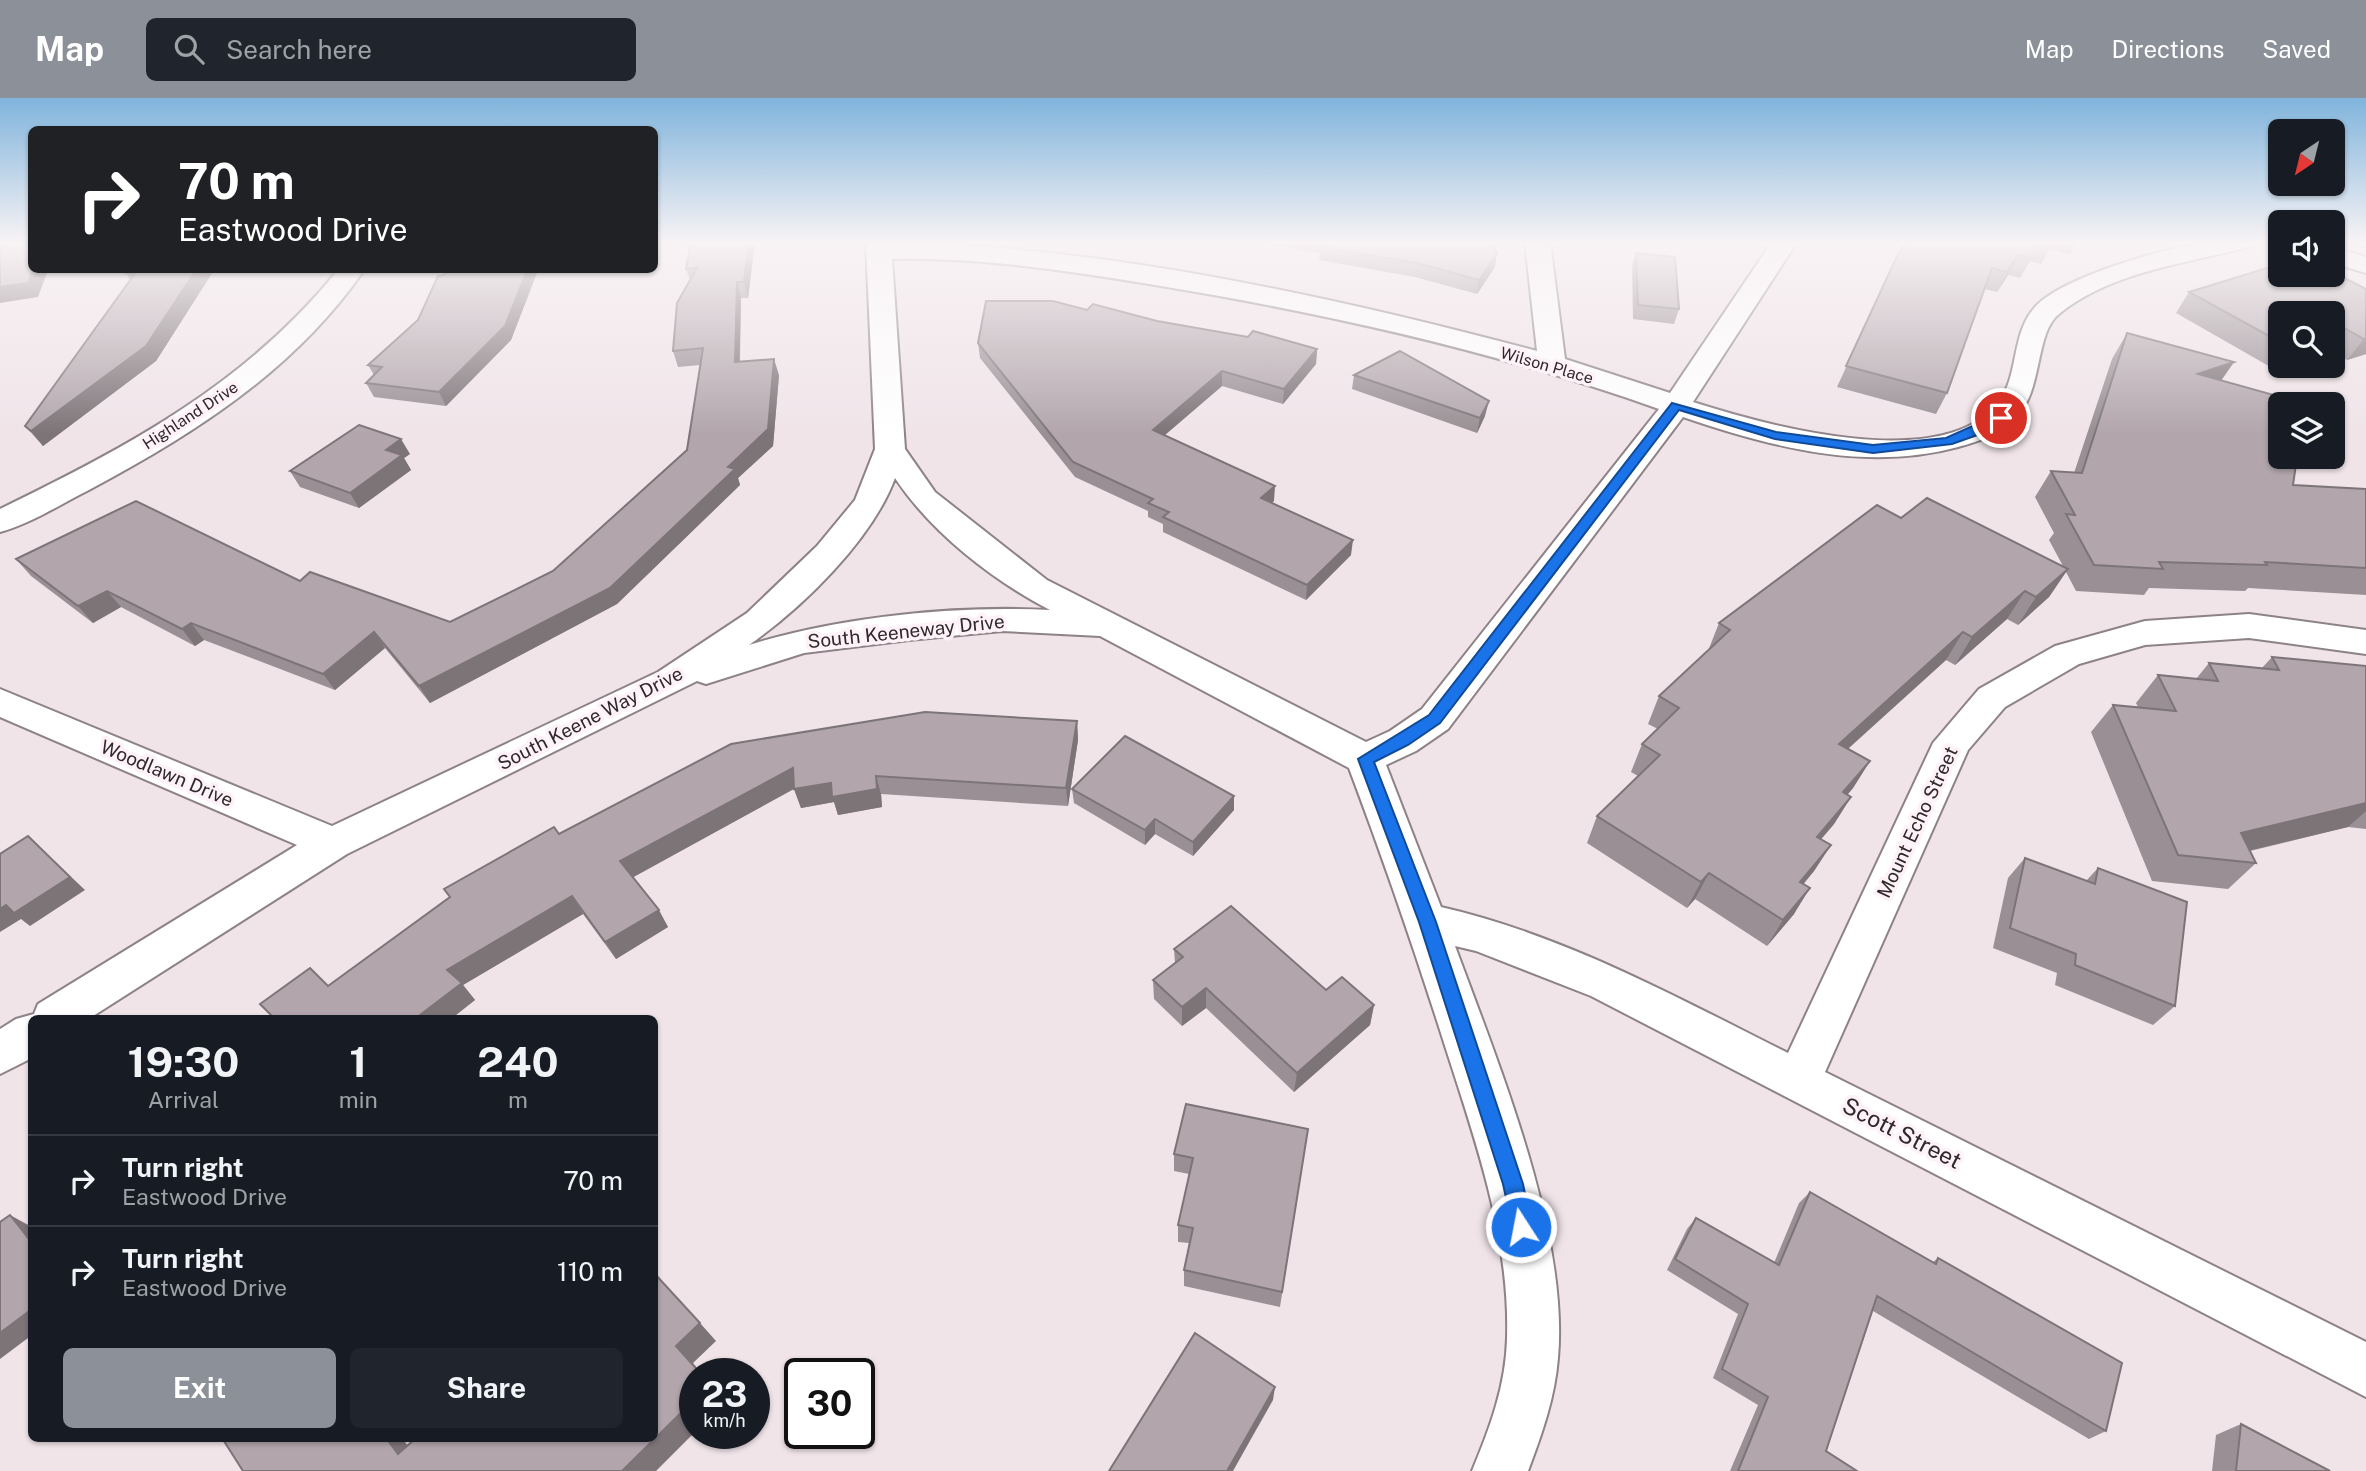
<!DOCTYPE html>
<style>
body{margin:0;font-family:"Public Sans",sans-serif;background:#20242c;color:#f1f3f6;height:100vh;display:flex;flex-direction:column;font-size:26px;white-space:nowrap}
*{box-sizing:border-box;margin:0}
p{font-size:23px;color:#9ea1a6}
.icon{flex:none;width:38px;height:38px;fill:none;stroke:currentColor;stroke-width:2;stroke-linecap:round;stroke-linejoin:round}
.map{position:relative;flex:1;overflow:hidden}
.side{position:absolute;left:28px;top:917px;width:630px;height:427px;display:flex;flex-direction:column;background:#171b24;border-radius:10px;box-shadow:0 2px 5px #0004}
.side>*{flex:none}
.hud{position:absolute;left:28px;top:28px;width:630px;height:147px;border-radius:10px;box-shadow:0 2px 5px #0004;background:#202124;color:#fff;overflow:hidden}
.needle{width:46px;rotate:215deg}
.fabs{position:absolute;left:2268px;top:21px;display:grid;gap:14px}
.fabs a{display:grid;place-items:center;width:77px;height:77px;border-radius:10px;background:#171b24;box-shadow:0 2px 5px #0004;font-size:35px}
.speed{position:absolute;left:679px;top:1260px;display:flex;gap:14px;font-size:35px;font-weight:700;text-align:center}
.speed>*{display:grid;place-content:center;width:91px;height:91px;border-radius:50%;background:#171b24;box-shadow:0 2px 5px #0004;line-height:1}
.speed small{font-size:18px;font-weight:400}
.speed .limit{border:4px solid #111;border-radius:10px;background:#fff;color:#111}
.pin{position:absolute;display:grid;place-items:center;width:60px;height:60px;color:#fff;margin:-30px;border:4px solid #fff;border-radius:50%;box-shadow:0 2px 7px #0007}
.me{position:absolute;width:77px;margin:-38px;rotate:349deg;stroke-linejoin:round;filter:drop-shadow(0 0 5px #0008)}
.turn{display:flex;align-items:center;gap:24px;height:147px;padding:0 35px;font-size:32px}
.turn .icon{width:91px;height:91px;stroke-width:2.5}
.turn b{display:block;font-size:49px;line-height:60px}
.eta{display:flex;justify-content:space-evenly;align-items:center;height:119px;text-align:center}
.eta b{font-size:42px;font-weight:700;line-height:49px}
.button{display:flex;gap:14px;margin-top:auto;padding:14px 35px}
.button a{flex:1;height:80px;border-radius:10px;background:#8c9099;color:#fff;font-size:28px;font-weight:700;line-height:80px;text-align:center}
.button a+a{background:#20242c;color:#f1f3f6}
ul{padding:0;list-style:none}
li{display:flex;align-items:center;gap:21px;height:91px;padding:0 35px;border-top:2px solid #363941}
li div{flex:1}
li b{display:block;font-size:26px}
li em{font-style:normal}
header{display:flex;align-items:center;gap:42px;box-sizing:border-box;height:98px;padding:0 35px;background:#8c9099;color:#fff}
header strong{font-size:33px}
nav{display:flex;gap:38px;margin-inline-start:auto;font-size:24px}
.search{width:490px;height:63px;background:#20242c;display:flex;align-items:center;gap:18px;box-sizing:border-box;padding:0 24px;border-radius:10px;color:#9ea1a6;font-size:26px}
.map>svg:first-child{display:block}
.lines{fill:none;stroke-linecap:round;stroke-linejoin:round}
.minor-casing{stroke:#8d8287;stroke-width:4}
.secondary-casing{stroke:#8d8287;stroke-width:4}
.minor{fill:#fff;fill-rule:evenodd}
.secondary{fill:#fff;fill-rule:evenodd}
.wall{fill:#998f94}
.shaded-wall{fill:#7d7478}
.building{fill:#b2a6ac;stroke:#7d7478;stroke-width:2}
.route{fill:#1a73e8;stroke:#114b97;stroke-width:2}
.labels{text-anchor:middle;stroke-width:7;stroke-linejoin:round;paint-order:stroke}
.far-street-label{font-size:16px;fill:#2e292b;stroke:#fef1f7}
.street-label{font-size:19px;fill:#2e292b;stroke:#fef1f7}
.near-street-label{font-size:23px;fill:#2e292b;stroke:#fef1f7}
</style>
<header>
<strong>Map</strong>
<div class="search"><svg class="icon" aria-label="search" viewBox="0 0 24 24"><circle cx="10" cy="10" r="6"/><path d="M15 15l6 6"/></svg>Search here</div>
<nav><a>Map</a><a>Directions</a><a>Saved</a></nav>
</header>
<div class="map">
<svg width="2366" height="1373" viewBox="0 0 2366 1373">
<rect width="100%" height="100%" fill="#f0e4e9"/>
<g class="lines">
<g class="minor-casing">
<g id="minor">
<path d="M 866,144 C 1083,144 1324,196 1537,253 L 1525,144 L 1550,144 L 1565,261 L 1670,295 L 1772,144 L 1797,144 L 1693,304 C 1765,327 1941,377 1998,305 C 2020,277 2010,234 2037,207 C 2066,178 2168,149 2210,144 C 2224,143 2239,144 2252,144 L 2249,149 C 2187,165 2110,174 2059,216 C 2035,235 2043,290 2018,317 C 2003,335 1981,343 1958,349 C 1865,374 1771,349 1683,319 L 1448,631 L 1416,653 L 1386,667 L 1441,809 C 1564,837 1676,899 1788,955 L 1933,645 L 1979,591 L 2055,548 L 2145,523 L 2249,516 L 2366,532 L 2366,556 L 2249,540 L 2145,547 L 2079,566 L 2005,609 L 1968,652 L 1825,974 L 2366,1244 L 2366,1299 L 1591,898 L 1476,853 L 1455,848 C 1498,965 1569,1136 1558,1260 C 1555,1299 1542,1336 1528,1373 L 1472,1373 C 1490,1330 1506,1287 1507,1240 C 1510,1141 1476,1044 1446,951 C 1416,856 1384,763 1349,670 L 1100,538 L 1002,533 L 909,542 L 804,555 L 706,586 L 697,583 L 347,756 L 90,920 L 32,920 L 32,960 L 0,976 L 0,931 L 16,921 L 34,916 L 38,906 L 297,747 L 0,619 L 0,591 L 332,728 L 658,574 L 747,515 L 817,448 L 855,402 L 875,351 ZM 892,161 C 980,159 1068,173 1155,187 C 1326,215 1495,253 1659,311 L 1422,611 L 1390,633 L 1366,644 L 1047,482 L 935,394 L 905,351 ZM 895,380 C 931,434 992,482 1050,512 C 955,507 838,519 749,547 C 802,510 872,442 895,380 Z"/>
<path d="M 2333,149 L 2366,159 L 2366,175 L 2333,165 Z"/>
</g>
</g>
<g class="secondary-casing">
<path id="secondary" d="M 338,172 L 364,172 C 295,272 193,337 87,393 C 59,407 30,426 0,434 L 0,411 C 129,348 246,286 338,172 Z"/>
</g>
<use href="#minor" class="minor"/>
<use href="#secondary" class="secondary"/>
</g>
<g class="wall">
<path d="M 755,144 L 748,200 L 741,200 L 740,264 L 779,277 L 773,348 L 738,380 L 740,387 L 617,506 L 430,605 L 385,550 L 335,592 L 204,542 L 195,548 L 121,509 L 93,525 L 31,478 L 16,461 L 300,483 L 450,524 L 553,473 L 687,352 L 700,267 L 678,269 L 673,253 L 690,182 L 686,171 Z"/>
<path d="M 1255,144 L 1491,144 L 1495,169 L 1477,196 L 1415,179 L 1319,162 L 1320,155 Z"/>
<path d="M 1906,144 L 2077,144 L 2070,157 L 2050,151 L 2041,166 L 2030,163 L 2020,180 L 2008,177 L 1997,194 L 1984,191 L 1947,295 L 1936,316 L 1837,289 L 1898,156 Z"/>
<path d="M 1636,155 L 1679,211 L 1674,226 L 1633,221 L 1632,169 Z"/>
<path d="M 128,172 L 214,172 L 156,263 L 43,348 L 25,328 L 130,182 L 126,175 Z"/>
<path d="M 447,172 L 538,172 L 511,242 L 446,308 L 374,299 L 366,285 L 374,277 L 368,267 L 418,222 Z"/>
<path d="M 2366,191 L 2366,256 L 2347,262 L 2333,254 L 2333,215 L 2280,215 L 2280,268 L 2274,271 L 2176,215 L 2189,194 Z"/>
<path d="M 1087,212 L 1157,223 L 1317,251 L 1316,266 L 1283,306 L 1222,288 L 1164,338 L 1274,403 L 1271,405 L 1351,457 L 1306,502 L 1163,434 L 1163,426 L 1148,419 L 1148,413 L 1075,379 L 980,260 L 978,245 Z"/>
<path d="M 2127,235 L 2234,264 L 2221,282 L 2293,387 L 2366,391 L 2366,497 L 2248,490 L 2245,493 L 2149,490 L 2144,497 L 2076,493 L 2066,474 L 2049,499 L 2018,527 L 2007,521 L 1955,567 L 1946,562 L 1848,651 L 1870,663 L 1853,690 L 1847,697 L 1851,699 L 1834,726 L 1821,741 L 1831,747 L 1814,773 L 1803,786 L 1794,816 L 1767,848 L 1695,801 L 1687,810 L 1587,745 L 1597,718 L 1638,678 L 1631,674 L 1642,646 L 1658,631 L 1648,626 L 1659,598 L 1708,553 L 1719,525 L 1901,420 L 2063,468 L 2049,442 L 2054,435 L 2035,399 L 2051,373 L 2074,375 L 2112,261 Z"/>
<path d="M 1354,277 L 1485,318 L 1477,335 L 1352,291 Z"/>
<path d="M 410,356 L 404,360 L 411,372 L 359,410 L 300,389 L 290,373 Z"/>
<path d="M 2272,559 L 2366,568 L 2366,731 L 2348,729 L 2250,753 L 2256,765 L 2228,791 L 2152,783 L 2091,634 L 2113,607 L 2138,609 L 2136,605 L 2158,577 L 2196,581 L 2209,565 L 2262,570 Z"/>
<path d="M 1077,623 L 1078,642 L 1068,708 L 881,696 L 882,709 L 838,717 L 834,704 L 801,710 L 794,691 L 633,779 L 668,829 L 616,861 L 583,816 L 463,887 L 475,902 L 452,920 L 274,920 L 328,888 L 559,736 Z"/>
<path d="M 1072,691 L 1234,698 L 1234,712 L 1193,758 L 1155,736 L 1145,747 L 1074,705 Z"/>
<path d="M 2025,760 L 2086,783 L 2098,770 L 2175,908 L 2153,927 L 2055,887 L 2057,875 L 1993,850 L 2008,780 Z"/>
<path d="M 1174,851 L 1326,892 L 1374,907 L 1370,927 L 1294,994 L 1206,910 L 1182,928 L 1154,901 L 1153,882 L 1175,865 Z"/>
<path d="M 1308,1031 L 1280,1209 L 1184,1188 L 1184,1172 L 1189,1145 L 1178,1144 L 1178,1127 L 1189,1076 L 1174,1073 L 1174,1056 Z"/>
<path d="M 1810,1094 L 1933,1164 L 1938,1160 L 2106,1333 L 2089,1341 L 1873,1213 L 1826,1353 L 1857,1373 L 1730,1373 L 1758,1307 L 1713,1280 L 1738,1216 L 1667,1172 L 1687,1131 L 1696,1120 L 1774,1165 L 1799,1105 Z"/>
<path d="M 2241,1326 L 2330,1373 L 2212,1373 L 2216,1337 Z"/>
</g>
<g class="shaded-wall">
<path d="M 749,144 L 755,144 L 748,200 L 744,184 Z"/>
<path d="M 1497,155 L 1495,169 L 1477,196 L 1479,182 Z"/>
<path d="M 2018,157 L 2008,177 L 1997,194 L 2007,174 Z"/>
<path d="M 33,172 L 48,172 L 38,199 L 0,205 L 0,189 Z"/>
<path d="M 196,172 L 214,172 L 156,263 L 43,348 L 31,333 Z"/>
<path d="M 527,172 L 538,172 L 511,242 L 446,308 L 439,294 Z"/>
<path d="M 737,184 L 741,200 L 739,281 L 735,264 Z"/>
<path d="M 2346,231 L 2333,249 L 2333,235 Z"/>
<path d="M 2366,240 L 2366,256 L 2347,262 L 2364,241 Z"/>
<path d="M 1317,251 L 1316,266 L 1283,306 L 1284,291 Z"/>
<path d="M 774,261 L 779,277 L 773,348 L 738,380 L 740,387 L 617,506 L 430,605 L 419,588 L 728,369 Z"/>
<path d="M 2280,262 L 2280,268 L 2283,268 L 2274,271 Z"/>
<path d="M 2234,264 L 2216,290 L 2198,276 Z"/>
<path d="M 1222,273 L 1222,288 L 1153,347 L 1153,332 Z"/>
<path d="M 1489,303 L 1485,318 L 1477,335 L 1480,320 Z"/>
<path d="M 401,341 L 410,356 L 404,360 L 411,372 L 359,410 L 350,395 L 386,352 Z"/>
<path d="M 1275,388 L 1274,403 L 1260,415 L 1261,400 Z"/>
<path d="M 1353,442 L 1351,457 L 1306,502 L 1307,487 Z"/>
<path d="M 2068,471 L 2049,499 L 2018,527 L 2036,499 Z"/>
<path d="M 107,493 L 121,509 L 93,525 L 78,508 Z"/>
<path d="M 2025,493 L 2007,521 L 1955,567 L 1972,539 Z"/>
<path d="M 191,525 L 204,542 L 195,548 L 182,531 Z"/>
<path d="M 374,534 L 385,550 L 335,592 L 323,576 Z"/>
<path d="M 1963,534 L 1946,562 L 1823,673 L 1839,646 Z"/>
<path d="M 1077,623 L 1078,642 L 1068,708 L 1066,690 Z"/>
<path d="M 1870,663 L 1853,690 L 1827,721 L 1843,694 Z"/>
<path d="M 793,670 L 799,688 L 630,781 L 620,763 Z"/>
<path d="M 876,678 L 881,696 L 882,709 L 838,717 L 834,704 L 801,710 L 794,691 Z"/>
<path d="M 1234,698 L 1234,712 L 1193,758 L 1193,744 Z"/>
<path d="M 1851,699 L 1834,726 L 1801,765 L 1817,739 Z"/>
<path d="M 2366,705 L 2366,713 L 2348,729 L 2214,761 L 2241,735 Z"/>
<path d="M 1155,721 L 1155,736 L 1145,747 L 1145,732 Z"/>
<path d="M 28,738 L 85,792 L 30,828 L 21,821 L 0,834 L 0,811 Z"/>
<path d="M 1831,747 L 1814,773 L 1784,810 L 1800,784 Z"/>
<path d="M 1709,775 L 1695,801 L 1687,810 L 1701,784 Z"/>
<path d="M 1810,790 L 1794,816 L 1767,848 L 1783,822 Z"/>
<path d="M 572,798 L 583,816 L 463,887 L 475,902 L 452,920 L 416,920 L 447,872 Z"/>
<path d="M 659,812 L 668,829 L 616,861 L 605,844 Z"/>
<path d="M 1206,890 L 1206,910 L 1182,928 L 1182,909 Z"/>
<path d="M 1374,907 L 1370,927 L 1294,994 L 1297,975 Z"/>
<path d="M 10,1117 L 30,1128 L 32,1130 L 32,1145 Z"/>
<path d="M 32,1211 L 32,1237 L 0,1261 L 0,1235 Z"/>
<path d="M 700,1225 L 716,1243 L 693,1265 L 702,1276 L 701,1276 L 676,1248 Z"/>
<path d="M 1275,1289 L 1273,1302 L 1233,1373 L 1227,1373 Z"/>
<path d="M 695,1301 L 695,1334 L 656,1373 L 622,1373 Z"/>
<path d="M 386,1340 L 402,1340 L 425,1371 L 398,1356 Z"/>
</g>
<g class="building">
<path d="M 0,144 L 32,144 L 32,172 L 33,172 L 28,185 L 0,189 Z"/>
<path d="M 691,144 L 749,144 L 744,184 L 737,184 L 735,264 L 774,261 L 768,331 L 728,369 L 735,371 L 610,490 L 419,588 L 374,534 L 323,576 L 191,525 L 182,531 L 107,493 L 78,508 L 16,461 L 136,403 L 300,483 L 310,474 L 450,524 L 553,473 L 687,352 L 703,250 L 673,253 L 677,205 L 697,170 L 686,171 Z"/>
<path d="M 1323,144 L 1491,144 L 1497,155 L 1479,182 L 1417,165 L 1320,149 Z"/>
<path d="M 1906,144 L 2040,144 L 2030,160 L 2018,157 L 2007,174 L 1992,170 L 1947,295 L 1846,268 L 1898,156 Z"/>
<path d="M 1636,155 L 1675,159 L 1679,211 L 1638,207 Z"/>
<path d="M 2280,166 L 2280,177 L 2333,177 L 2333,174 L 2366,191 L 2366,240 L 2364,241 L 2346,231 L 2333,235 L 2333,215 L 2280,215 L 2280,244 L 2189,194 Z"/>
<path d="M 128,172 L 196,172 L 146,248 L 31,333 L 25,328 L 136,174 L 126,175 Z"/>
<path d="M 447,172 L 527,172 L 505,228 L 439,294 L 366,285 L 382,269 L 368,267 L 418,222 L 438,178 L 444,177 Z"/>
<path d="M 986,203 L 1053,203 L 1087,212 L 1093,206 L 1157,223 L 1248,239 L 1253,233 L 1317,251 L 1284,291 L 1222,273 L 1153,332 L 1275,388 L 1261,400 L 1353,442 L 1307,487 L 1163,419 L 1169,414 L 1148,405 L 1153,401 L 1073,364 L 978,245 Z"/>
<path d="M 2127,235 L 2234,264 L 2198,276 L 2306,306 L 2280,306 L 2280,359 L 2297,359 L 2293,387 L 2366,391 L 2366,470 L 2265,464 L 2267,467 L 2159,464 L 2163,471 L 2094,467 L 2066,416 L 2075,417 L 2051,373 L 2082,375 Z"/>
<path d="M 1400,253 L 1489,303 L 1480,320 L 1354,277 Z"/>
<path d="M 359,327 L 401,341 L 386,352 L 402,357 L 350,395 L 290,373 Z"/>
<path d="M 1927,400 L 2068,471 L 2036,499 L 2025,493 L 1972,539 L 1963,534 L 1839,646 L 1870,663 L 1843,694 L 1851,699 L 1817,739 L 1831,747 L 1800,784 L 1810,790 L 1783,822 L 1709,775 L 1701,784 L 1597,718 L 1660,657 L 1642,646 L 1679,610 L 1659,598 L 1730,532 L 1719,525 L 1877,407 L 1901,420 Z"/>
<path d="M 2272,559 L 2366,568 L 2366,705 L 2241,735 L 2256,765 L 2178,757 L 2113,607 L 2176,613 L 2158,577 L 2218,583 L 2209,565 L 2279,572 Z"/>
<path d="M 925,614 L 1077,623 L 1066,690 L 876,678 L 877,691 L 832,699 L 831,685 L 794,691 L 793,670 L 620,763 L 659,812 L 605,844 L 572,798 L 447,872 L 462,885 L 416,920 L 274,920 L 260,906 L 310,870 L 328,888 L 450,799 L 444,791 L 554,729 L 559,736 L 731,646 Z"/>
<path d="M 1125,638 L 1234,698 L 1193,744 L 1155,721 L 1145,732 L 1072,691 Z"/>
<path d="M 28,738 L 70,779 L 14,815 L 6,807 L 0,811 L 0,756 Z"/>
<path d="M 2025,760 L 2095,786 L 2098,770 L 2187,804 L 2175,908 L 2075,867 L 2076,856 L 2010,830 Z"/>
<path d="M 1231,808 L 1326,892 L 1342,879 L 1374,907 L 1297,975 L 1206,890 L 1182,909 L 1153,882 L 1183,859 L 1174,851 Z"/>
<path d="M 1186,1006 L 1308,1031 L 1282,1194 L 1184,1172 L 1193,1130 L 1178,1127 L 1193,1060 L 1174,1056 Z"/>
<path d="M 1810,1094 L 1936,1166 L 1938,1160 L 2122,1265 L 2106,1333 L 1877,1198 L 1826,1353 L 1857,1373 L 1738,1373 L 1768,1299 L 1722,1271 L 1748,1206 L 1675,1161 L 1696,1120 L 1779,1167 Z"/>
<path d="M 10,1117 L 32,1145 L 32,1211 L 0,1235 L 0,1124 Z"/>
<path d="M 654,1175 L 700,1225 L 676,1248 L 701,1276 L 695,1276 L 695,1301 L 622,1373 L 243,1373 L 222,1340 L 386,1340 L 398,1356 L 416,1340 L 654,1340 Z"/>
<path d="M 1195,1235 L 1275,1289 L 1227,1373 L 1109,1373 Z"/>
<path d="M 2241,1326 L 2330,1373 L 2236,1373 Z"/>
</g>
<linearGradient id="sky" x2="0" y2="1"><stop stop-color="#80b4dc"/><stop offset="0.43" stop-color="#f8f3f5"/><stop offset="1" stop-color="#f8f3f5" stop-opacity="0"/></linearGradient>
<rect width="2366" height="336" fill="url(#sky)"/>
<path class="route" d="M 1672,305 L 1776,334 L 1873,347 L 1946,340 L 1997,317 L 2007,320 L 1980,336 L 1952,346 L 1873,355 L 1775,341 L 1679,312 L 1440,625 L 1408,647 L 1374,664 L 1436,824 L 1523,1086 L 1532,1129 L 1529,1136 L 1521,1139 L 1514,1136 L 1503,1086 L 1419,824 L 1358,661 L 1429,617 Z"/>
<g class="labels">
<g class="far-street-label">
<text transform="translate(1547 267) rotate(16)" y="6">Wilson Place</text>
<text transform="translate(190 317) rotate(-33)" y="6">Highland Drive</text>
</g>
<g class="street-label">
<text transform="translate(906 533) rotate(-6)" y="7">South Keeneway Drive</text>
<text transform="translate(590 620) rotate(-27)" y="7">South Keene Way Drive</text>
<text transform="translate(167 675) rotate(23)" y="7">Woodlawn Drive</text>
<text transform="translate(1917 724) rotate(-65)" y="7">Mount Echo Street</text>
</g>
<g class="near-street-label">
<text transform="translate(1902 1035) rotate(27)" y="8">Scott Street</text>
</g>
</g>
</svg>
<div class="fabs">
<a><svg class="needle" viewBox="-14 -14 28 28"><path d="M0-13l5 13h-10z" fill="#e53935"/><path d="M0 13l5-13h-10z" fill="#9ea1a6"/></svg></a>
<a><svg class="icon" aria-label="sound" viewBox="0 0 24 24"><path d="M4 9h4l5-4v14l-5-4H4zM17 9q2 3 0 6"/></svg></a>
<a><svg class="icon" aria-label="search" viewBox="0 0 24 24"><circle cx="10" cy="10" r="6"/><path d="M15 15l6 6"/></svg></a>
<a><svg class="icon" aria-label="layers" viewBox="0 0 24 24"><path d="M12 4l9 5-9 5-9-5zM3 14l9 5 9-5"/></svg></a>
</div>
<div class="speed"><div>23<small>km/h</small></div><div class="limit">30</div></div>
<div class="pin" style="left:2001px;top:320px;background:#d93025"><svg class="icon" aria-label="arrive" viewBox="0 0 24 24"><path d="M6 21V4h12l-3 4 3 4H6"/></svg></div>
<svg class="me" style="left:1521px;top:1129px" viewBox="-20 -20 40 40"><circle r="17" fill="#1a73e8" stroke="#fff" stroke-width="3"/><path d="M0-11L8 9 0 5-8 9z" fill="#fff"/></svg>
<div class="hud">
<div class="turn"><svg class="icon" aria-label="right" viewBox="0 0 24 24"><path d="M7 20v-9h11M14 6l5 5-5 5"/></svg><div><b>70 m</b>Eastwood Drive</div></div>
</div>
<section class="side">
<div class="eta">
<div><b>19:30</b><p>Arrival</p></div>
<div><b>1</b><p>min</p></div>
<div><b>240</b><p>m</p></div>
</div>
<ul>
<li><svg class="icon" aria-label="right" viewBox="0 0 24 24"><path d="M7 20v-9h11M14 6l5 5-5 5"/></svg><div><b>Turn right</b><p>Eastwood Drive</p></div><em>70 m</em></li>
<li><svg class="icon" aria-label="right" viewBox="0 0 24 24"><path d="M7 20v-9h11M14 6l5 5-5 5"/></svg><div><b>Turn right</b><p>Eastwood Drive</p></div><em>110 m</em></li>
</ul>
<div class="button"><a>Exit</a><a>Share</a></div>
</section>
</div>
